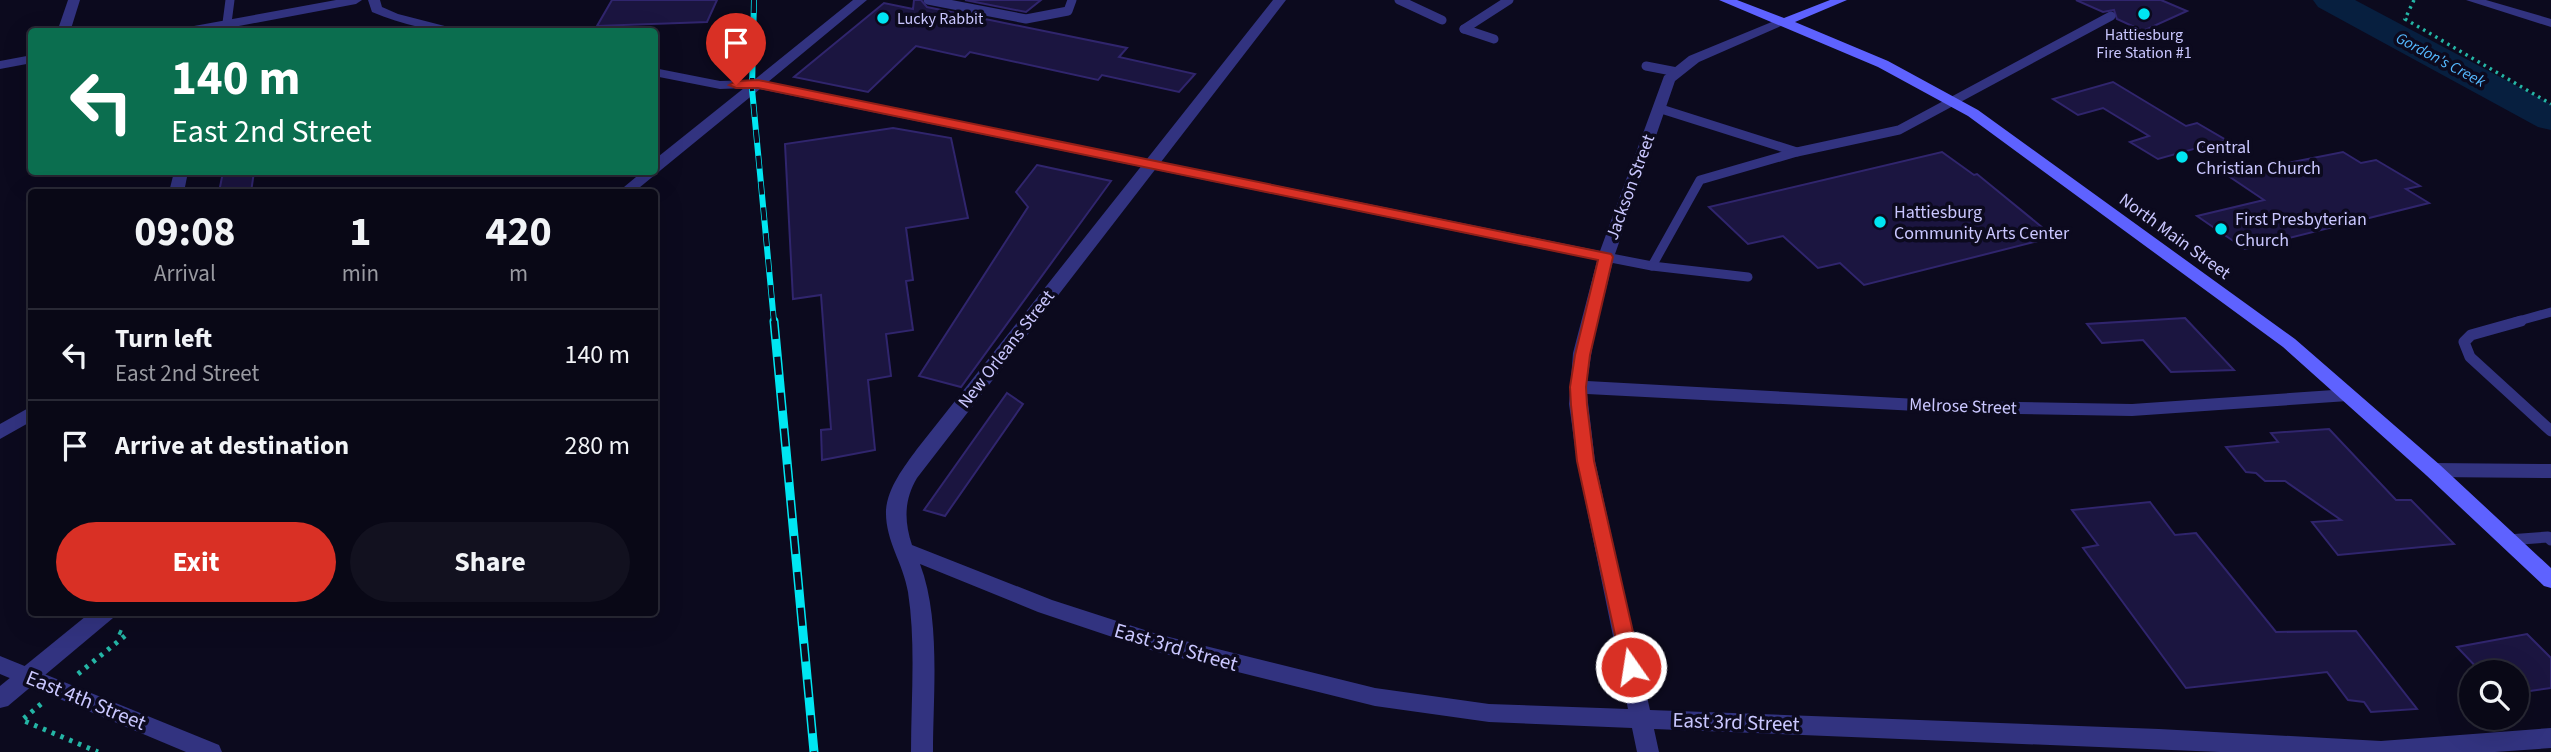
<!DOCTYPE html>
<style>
body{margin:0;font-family:"Source Sans 3",sans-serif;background:#12111f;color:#f1f3f6;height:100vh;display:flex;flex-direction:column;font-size:26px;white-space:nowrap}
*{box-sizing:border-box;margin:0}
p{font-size:23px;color:#999aa1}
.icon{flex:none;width:38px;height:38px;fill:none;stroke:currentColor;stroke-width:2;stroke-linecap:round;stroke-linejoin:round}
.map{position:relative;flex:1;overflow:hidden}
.drawer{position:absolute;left:28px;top:189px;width:630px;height:427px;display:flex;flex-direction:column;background:#090816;border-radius:7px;box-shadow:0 7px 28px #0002,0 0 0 2px #292935}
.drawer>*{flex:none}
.banner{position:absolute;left:28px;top:28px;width:630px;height:147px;border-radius:7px;box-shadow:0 7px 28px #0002,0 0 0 2px #292935;background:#0b6e4f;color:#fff;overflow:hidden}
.controls{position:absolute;left:2459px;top:660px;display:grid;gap:14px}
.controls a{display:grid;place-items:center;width:70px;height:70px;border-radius:50%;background:#090816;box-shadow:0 7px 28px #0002,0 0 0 2px #292935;font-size:35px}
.pin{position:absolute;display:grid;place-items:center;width:60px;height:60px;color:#fff;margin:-72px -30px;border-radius:50% 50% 50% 0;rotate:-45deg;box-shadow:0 0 7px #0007}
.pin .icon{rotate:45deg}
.me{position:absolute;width:77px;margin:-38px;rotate:347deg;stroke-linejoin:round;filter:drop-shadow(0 0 5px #0008)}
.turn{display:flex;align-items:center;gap:24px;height:147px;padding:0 28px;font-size:32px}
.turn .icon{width:91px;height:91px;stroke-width:2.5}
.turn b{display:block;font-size:49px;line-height:60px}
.eta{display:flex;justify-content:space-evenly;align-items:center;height:119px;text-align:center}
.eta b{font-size:42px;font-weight:700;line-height:49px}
.button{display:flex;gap:14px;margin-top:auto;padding:14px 28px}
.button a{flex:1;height:80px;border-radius:42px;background:#d93025;color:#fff;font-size:28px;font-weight:700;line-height:80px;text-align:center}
.button a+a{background:#12111f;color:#f1f3f6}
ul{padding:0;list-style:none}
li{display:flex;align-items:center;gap:21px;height:91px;padding:0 28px;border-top:2px solid #292935}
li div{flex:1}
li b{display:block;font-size:26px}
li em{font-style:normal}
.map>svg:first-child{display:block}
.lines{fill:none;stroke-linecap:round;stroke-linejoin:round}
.river{fill:#071f3f;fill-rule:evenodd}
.building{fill:#1b1540;stroke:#30256d;stroke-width:2}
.path-far1{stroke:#24b5a5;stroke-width:3.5;stroke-dasharray:2.5 4.5;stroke-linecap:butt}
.path{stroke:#24b5a5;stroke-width:5;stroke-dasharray:3.5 6;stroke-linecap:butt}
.service-far1{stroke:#323380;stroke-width:9}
.service{stroke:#323380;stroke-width:11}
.minor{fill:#323380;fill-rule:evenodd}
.tertiary{fill:#323380;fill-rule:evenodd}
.secondary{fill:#5e62ff;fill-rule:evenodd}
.rail-far1-casing{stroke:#00e6f2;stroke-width:6}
.rail-casing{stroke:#00e6f2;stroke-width:9}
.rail-far1{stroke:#0c0a1e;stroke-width:4.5;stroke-dasharray:13;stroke-linecap:butt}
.rail{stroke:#0c0a1e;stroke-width:6;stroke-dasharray:18;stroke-linecap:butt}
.route{fill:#d93025;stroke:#8d1f18;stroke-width:2}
.poi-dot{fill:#00e6f2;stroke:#0c0a1e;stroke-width:2.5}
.labels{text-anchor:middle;stroke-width:7;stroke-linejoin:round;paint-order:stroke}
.far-poi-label{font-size:16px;fill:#cac7ff;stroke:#0c0a1e;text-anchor:start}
.far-water-label{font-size:16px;font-style:italic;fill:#55b9ff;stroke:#0c0a1e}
.poi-label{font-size:18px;fill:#cac7ff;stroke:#0c0a1e;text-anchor:start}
.street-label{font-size:18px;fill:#cac7ff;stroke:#0c0a1e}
.near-street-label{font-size:21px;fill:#cac7ff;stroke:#0c0a1e}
</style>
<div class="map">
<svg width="2551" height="752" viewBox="0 0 2551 752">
<rect width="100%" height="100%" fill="#0c0a1e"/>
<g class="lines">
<path class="river" d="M 2313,0 L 2355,0 L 2551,104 L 2551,130 L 2538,127 L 2318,7 Z"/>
</g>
<g class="building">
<path d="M 612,0 L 717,0 L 707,22 L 597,26 Z"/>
<path d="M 914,0 L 921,0 L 927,7 L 1127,48 L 1119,57 L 1195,74 L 1179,92 L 1102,75 L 1098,80 L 970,52 L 965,57 L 916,46 L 868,92 L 794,77 L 884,3 L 913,9 Z"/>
<path d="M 965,0 L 1041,0 L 1026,12 Z"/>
<path d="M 2076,0 L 2161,0 L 2187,11 L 2143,31 L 2117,19 L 2114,10 L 2103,12 Z"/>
<path d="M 2113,82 L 2186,126 L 2197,123 L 2226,140 L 2158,159 L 2130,142 L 2149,136 L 2103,108 L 2078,115 L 2053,99 Z"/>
<path d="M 893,128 L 951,138 L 968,218 L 906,228 L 913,280 L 906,281 L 913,330 L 886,334 L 891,376 L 868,380 L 875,450 L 822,460 L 821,430 L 831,429 L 821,295 L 793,299 L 785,144 Z"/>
<path d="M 1942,152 L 1974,175 L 1977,174 L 2054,237 L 1864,285 L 1840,263 L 1818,268 L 1783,236 L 1748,244 L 1709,207 Z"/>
<path d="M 2343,152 L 2361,163 L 2376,160 L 2420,186 L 2406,189 L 2429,203 L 2245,249 L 2197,216 L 2264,200 L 2227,175 Z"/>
<path d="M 1037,165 L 1111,181 L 961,387 L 919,376 L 1028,207 L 1016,192 Z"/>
<path d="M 223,172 L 254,172 L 251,192 L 219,192 Z"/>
<path d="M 2185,318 L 2234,370 L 2171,372 L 2143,340 L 2102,343 L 2087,324 Z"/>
<path d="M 1007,393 L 1023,404 L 945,516 L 924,510 Z"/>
<path d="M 2329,429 L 2396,500 L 2411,500 L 2454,544 L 2338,555 L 2312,522 L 2341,520 L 2285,481 L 2265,481 L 2256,473 L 2246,472 L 2226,447 L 2278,442 L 2271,433 Z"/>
<path d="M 2150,502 L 2175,535 L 2196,533 L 2276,632 L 2356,631 L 2417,709 L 2371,712 L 2364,702 L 2348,700 L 2327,672 L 2186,688 L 2083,548 L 2098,545 L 2072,510 Z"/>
<path d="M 2527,634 L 2551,658 L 2551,688 L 2516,693 L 2516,672 L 2481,672 L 2457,647 Z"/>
</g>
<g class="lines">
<path class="path-far1" d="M 2414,0 L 2405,19 L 2551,104"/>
<g class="path">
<path d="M 78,674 L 126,635 L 117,631"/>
<path d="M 41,704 L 22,720 L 98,752"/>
</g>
<g class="service-far1">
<path d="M 928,0 L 1026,19 L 1068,11 L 1072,0"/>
<path d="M 1399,0 L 1442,20"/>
<path d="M 227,23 L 230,0"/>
<path d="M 1464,29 L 1509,0"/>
<path d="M 1464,29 L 1494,39"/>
<path d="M 1646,66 L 1677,72"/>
<path d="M 1658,108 L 1797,152 L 1899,130 L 2111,16"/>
<path d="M 1606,257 L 1652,266 L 1700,180 L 1797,152"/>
<path d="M 1652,266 L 1748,277"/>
<path d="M 2515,322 L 2551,312"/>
</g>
<g class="service">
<path d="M 2521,321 L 2471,335 L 2464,342 L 2470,357 L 2551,431"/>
<path d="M 2508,540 L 2548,537 L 2551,540"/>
</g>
<g class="minor">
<path d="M 68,0 L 80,0 L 70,32 L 57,32 Z"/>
<path d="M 336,0 L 362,0 L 356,4 L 207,32 L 177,32 L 183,28 Z"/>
<path d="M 1273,0 L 1286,0 L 917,478 C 904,500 904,521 912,545 L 1052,600 L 1157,634 L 1375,688 L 1489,704 L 1628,709 L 1577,461 L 1569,404 L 1573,353 L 1598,257 L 1606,252 L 1614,257 L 1594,337 L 1587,381 L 1955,401 L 2132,404 L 2348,389 L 2357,395 L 2348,401 L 2132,416 L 1955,413 L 1587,394 L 1595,461 L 1650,710 L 2159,729 L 2381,741 L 2551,728 L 2551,748 L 2495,752 L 2220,752 L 1654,729 L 1659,752 L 1637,752 L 1632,728 L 1489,722 L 1375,706 L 1157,652 L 1038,612 L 920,564 C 941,619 933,694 933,752 L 911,752 C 911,699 916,644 908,592 C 903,562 885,541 886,510 C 888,487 904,467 917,449 Z"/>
<path d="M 2466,0 L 2486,0 L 2551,19 L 2551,27 Z"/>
<path d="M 32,55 L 32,63 L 0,69 L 0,61 Z"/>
<path d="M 174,172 L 188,172 L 184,192 L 169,192 Z"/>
<path d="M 32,406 L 32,421 L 0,439 L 0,424 Z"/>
<path d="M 2433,463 L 2551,464 L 2551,478 L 2433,477 L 2426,475 L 2424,470 L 2426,465 Z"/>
<path d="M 0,656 L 219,745 L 222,752 L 186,752 L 0,674 Z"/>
</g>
<g class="tertiary">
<path d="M 368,0 L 380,0 L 382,7 L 398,14 L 468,32 C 435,32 402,25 372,12 Z"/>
<path d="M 853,0 L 867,0 L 768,82 L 1600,251 L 1664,76 L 1689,56 L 1779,19 L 1784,18 L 1790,22 L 1699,62 L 1675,81 L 1614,257 L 1606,262 L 760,89 L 634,192 L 618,192 L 642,172 L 654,172 L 654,160 L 744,88 L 720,89 L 654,76 L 654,68 L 720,81 L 754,80 Z"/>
<path d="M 91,612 L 116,612 L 113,618 L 8,706 L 0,708 L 0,686 Z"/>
</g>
<path class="secondary" d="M 1719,0 L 1737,0 L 1784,18 L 1830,0 L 1847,0 L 1795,22 L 1888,61 L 1978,110 L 2295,339 L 2440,465 L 2551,568 L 2551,588 L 2544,586 L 2426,475 L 2283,347 L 1968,116 L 1878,67 Z"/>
<g class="rail-far1-casing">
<path id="rail-far1" d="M 754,0 L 752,89 L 774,322"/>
</g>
<g class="rail-casing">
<path id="rail" d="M 774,321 L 814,752"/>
</g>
<use href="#rail-far1" class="rail-far1"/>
<use href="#rail" class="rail"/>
</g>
<path class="route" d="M 758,80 L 1611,254 L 1613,257 L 1590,355 L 1586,387 L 1587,405 L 1594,461 L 1641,667 L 1638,672 L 1631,675 L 1624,672 L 1622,667 L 1577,461 L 1571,405 L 1570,387 L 1575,355 L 1598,260 L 758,88 L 736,88 L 729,85 L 736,81 Z"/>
<g class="poi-dot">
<circle cx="2144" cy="14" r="7"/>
<circle cx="883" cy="18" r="7"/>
<circle cx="2182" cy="157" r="7"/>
<circle cx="1880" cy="222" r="7"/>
<circle cx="2221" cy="229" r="7"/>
</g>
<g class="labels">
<g class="far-poi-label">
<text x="897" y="24">Lucky Rabbit</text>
<text x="2144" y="40" text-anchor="middle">Hattiesburg<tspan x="2144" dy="18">Fire Station #1</tspan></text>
</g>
<g class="far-water-label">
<text transform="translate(2441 59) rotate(28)" y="6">Gordon's Creek</text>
</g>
<g class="poi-label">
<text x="2196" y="153">Central<tspan x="2196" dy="21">Christian Church</tspan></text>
<text x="1894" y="218">Hattiesburg<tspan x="1894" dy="21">Community Arts Center</tspan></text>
<text x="2235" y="225">First Presbyterian<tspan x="2235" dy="21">Church</tspan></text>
</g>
<g class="street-label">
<text transform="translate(1630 187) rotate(-70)" y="6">Jackson Street</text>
<text transform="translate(2175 236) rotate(36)" y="6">North Main Street</text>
<text transform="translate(1006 349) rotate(-52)" y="6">New Orleans Street</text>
<text transform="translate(1963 406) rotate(2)" y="6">Melrose Street</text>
</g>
<g class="near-street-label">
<text transform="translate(1176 647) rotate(16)" y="7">East 3rd Street</text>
<text transform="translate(86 700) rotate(22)" y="7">East 4th Street</text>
<text transform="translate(1736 722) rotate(2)" y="7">East 3rd Street</text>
</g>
</g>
</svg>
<div class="controls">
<a><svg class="icon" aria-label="search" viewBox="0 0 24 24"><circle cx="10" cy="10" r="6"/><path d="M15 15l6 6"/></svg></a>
</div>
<div class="pin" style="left:736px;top:85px;background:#d93025"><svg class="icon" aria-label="arrive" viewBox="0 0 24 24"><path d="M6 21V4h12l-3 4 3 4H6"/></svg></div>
<svg class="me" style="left:1631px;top:667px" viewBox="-20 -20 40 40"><circle r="17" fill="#d93025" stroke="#fff" stroke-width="3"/><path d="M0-11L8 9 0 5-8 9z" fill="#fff"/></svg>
<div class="banner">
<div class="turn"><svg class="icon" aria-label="left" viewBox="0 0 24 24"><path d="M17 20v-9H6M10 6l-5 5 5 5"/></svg><div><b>140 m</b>East 2nd Street</div></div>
</div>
<section class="drawer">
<div class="eta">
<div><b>09:08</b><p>Arrival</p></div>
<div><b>1</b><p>min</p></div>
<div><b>420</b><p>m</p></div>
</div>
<ul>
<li><svg class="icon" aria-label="left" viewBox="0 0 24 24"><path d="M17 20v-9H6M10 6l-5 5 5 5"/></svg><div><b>Turn left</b><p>East 2nd Street</p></div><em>140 m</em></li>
<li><svg class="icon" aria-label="arrive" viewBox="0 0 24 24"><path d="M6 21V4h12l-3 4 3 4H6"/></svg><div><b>Arrive at destination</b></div><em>280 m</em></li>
</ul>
<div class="button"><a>Exit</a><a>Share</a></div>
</section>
</div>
